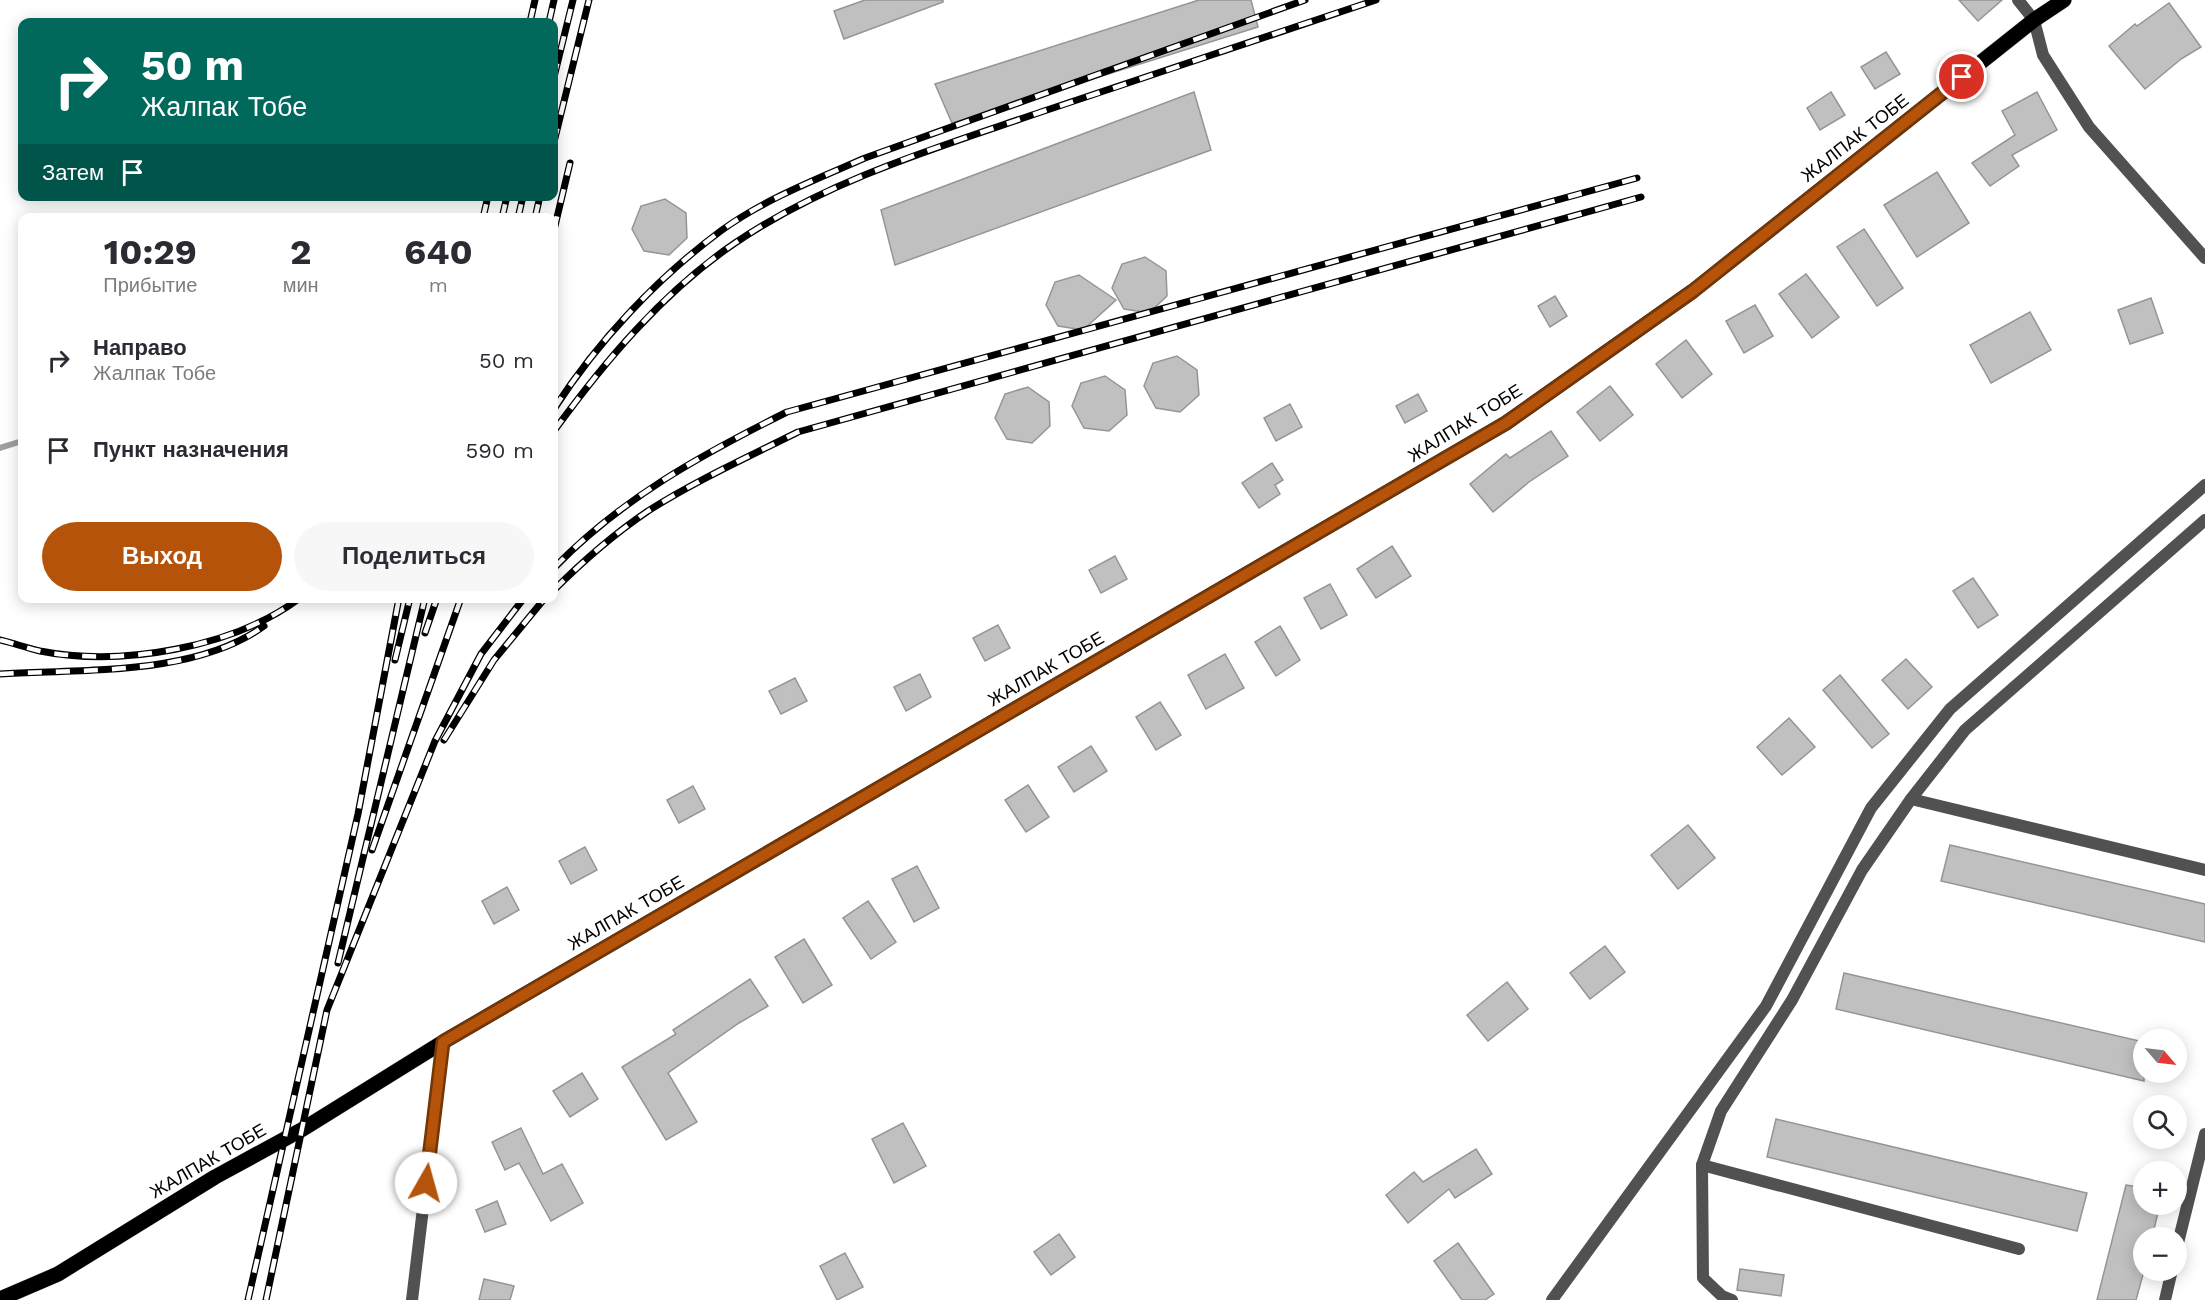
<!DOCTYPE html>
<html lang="ru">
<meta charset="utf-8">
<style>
body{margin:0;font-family:"Work Sans",sans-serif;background:#f7f7f7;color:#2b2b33;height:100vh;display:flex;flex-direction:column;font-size:22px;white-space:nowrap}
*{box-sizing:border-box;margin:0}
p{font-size:20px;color:#7c7c81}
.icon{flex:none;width:33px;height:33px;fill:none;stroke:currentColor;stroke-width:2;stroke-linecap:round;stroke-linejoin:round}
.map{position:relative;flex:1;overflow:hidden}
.sheet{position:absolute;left:18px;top:213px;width:540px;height:390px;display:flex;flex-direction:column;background:#fff;border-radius:12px;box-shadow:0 3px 15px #0003}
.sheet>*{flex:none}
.guide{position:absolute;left:18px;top:18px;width:540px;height:183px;border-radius:12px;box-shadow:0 3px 15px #0003;background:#00695c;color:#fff;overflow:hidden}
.needle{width:39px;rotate:118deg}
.buttons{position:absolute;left:2133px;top:1029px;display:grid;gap:12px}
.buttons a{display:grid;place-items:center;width:54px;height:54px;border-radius:50%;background:#fff;box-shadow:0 3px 15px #0003;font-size:30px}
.pin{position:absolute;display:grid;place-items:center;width:51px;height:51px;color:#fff;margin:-26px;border:3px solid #fff;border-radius:50%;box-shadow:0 2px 6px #0007}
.me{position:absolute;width:66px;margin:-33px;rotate:7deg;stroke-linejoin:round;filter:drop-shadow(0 0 4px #0008)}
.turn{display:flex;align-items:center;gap:21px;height:126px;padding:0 24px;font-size:27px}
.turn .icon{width:78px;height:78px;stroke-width:2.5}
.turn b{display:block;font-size:42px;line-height:51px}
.then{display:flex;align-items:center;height:57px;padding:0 24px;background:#0003;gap:12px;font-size:22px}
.eta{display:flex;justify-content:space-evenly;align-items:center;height:102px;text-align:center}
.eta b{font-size:36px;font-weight:700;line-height:42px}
.button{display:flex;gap:12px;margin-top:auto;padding:12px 24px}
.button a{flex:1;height:69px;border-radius:36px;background:#b45309;color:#fff;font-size:24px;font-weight:700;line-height:69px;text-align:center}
.button a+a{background:#f7f7f7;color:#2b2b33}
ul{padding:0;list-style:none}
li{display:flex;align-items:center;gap:18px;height:90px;padding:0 24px}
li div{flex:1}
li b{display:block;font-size:22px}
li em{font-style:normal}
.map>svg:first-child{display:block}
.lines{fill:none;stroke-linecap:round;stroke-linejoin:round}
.stream{stroke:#9f9f9f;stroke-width:6}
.building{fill:#c0c0c0;stroke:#959595;stroke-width:1.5}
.primary-casing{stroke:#dbdbdb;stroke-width:16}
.minor{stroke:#515151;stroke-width:12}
.primary{stroke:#000;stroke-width:15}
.rail-casing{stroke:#000;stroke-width:7}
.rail{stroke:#fff;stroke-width:4.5;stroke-dasharray:14;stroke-linecap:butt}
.route-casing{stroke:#753606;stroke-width:15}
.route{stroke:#b45309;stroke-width:10}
.labels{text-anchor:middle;stroke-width:4.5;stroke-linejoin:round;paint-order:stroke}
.street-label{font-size:18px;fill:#000;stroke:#fff}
</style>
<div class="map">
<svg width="2205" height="1300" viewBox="0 0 2205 1300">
<rect width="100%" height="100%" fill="#fff"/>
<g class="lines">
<path class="stream" d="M 0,448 L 22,441"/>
</g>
<g class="building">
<path d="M 865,0 L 943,0 L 943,2 L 844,39 L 834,11 Z"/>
<path d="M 1199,0 L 1251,0 L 1258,27 L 952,123 L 935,84 Z"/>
<path d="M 1959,0 L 2002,0 L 1978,21 Z"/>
<path d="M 2169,3 L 2201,47 L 2181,59 L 2145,89 L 2109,46 L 2135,24 L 2137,26 Z"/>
<path d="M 1886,52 L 1900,74 L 1875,89 L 1861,67 Z"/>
<path d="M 1194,92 L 1211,150 L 895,265 L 881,210 Z"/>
<path d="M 1831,92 L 1845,115 L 1820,130 L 1807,108 Z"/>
<path d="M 2037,92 L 2057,130 L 2012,155 L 2019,166 L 1990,186 L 1972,163 L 2015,135 L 2002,111 Z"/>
<path d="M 1937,172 L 1969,223 L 1917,257 L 1884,205 Z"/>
<path d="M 665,199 L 686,213 L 687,238 L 669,255 L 644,251 L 632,229 L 641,206 Z"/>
<path d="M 1864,229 L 1903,288 L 1877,306 L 1837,247 Z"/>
<path d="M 1145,257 L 1166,271 L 1167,296 L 1149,313 L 1124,309 L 1112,288 L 1122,264 Z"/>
<path d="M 1806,274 L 1839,317 L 1812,338 L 1779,294 Z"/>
<path d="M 1079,275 L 1116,300 L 1083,330 L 1058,326 L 1046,305 L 1055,282 Z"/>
<path d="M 1555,296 L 1567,316 L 1550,327 L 1538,306 Z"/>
<path d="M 2151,298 L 2163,333 L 2130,344 L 2118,310 Z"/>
<path d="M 1755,305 L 1773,336 L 1744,353 L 1726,321 Z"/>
<path d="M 2030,312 L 2051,350 L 1991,383 L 1970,345 Z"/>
<path d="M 1686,340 L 1712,374 L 1682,398 L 1656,364 Z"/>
<path d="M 1177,356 L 1197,370 L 1199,395 L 1180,412 L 1156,408 L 1144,386 L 1153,363 Z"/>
<path d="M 1105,376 L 1125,390 L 1127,415 L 1109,431 L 1084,428 L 1072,406 L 1081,383 Z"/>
<path d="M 1610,386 L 1633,415 L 1600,441 L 1577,412 Z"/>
<path d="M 1028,387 L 1049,402 L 1050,426 L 1032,443 L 1007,439 L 995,418 L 1005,394 Z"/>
<path d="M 1418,394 L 1427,411 L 1405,423 L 1396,406 Z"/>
<path d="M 1290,404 L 1302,427 L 1276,441 L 1264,418 Z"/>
<path d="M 1551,431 L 1568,456 L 1529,482 L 1493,512 L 1470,484 L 1506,454 L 1510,458 Z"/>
<path d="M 1272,463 L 1283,480 L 1275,485 L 1280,494 L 1259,508 L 1242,483 Z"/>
<path d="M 1392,546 L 1411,576 L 1376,598 L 1357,569 Z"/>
<path d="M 1115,556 L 1127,579 L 1101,593 L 1089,570 Z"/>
<path d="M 1973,578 L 1998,615 L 1978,628 L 1953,591 Z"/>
<path d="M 1330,584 L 1347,615 L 1321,629 L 1304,598 Z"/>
<path d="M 998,625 L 1010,648 L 985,661 L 973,638 Z"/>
<path d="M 1280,626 L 1300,660 L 1276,676 L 1255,642 Z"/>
<path d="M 1225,654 L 1244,688 L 1206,709 L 1188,675 Z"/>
<path d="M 1906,659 L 1932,687 L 1908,709 L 1882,680 Z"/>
<path d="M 920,674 L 931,697 L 906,711 L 894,687 Z"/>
<path d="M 1840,675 L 1889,734 L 1872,748 L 1823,690 Z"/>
<path d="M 795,678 L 807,701 L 781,714 L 769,691 Z"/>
<path d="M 1160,702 L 1181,735 L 1156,750 L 1136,717 Z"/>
<path d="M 1789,718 L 1815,747 L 1782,775 L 1757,747 Z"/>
<path d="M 1091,746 L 1107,771 L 1074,792 L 1058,767 Z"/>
<path d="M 1028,785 L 1049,817 L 1026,832 L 1005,800 Z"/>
<path d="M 693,786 L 705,809 L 679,823 L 667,800 Z"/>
<path d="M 1688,825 L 1715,858 L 1678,889 L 1651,855 Z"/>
<path d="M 1950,845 L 2205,904 L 2205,942 L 1941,881 Z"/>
<path d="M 585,847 L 597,870 L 571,884 L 559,861 Z"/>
<path d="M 917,866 L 939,908 L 914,922 L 892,879 Z"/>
<path d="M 507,887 L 519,910 L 494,924 L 482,901 Z"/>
<path d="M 868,901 L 896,942 L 871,959 L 843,918 Z"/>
<path d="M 804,939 L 832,985 L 803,1003 L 775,957 Z"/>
<path d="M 1605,946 L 1625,972 L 1590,999 L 1570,973 Z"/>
<path d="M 1844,973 L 2144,1042 L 2144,1081 L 1836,1009 Z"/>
<path d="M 750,979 L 768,1006 L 739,1023 L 668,1073 L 697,1122 L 666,1140 L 622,1067 L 676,1034 L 673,1030 Z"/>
<path d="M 1507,982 L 1528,1009 L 1488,1041 L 1467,1015 Z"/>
<path d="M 582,1073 L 598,1099 L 570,1117 L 553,1091 Z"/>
<path d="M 1776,1119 L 2087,1193 L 2077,1231 L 1767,1157 Z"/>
<path d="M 903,1123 L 926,1166 L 894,1183 L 872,1139 Z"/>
<path d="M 521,1128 L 543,1174 L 562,1164 L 583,1203 L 551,1221 L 519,1163 L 505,1170 L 492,1142 Z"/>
<path d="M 1476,1149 L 1492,1174 L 1455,1198 L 1449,1189 L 1408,1223 L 1386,1195 L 1414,1172 L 1423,1182 Z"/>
<path d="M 2126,1185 L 2144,1188 L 2144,1204 L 2160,1204 L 2152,1238 L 2144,1238 L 2144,1271 L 2136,1300 L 2097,1300 Z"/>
<path d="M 497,1201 L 506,1224 L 485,1232 L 476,1210 Z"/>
<path d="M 1059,1234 L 1075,1257 L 1051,1275 L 1034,1252 Z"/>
<path d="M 1458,1243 L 1494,1294 L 1485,1300 L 1462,1300 L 1434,1261 Z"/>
<path d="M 845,1253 L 863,1287 L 837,1300 L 820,1266 Z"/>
<path d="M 1740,1269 L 1784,1275 L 1781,1296 L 1737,1290 Z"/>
<path d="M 484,1279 L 514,1286 L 510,1300 L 479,1300 Z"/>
</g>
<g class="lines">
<g class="primary-casing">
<path id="primary" d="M 0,1299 L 58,1274 L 215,1177 L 303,1129 L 443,1042 L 1506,423 L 1693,291 L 2034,20 L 2064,0"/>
</g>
<g class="minor">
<path d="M 2018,0 L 2034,20 L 2043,55 L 2089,127 L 2205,258"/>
<path d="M 1911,799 L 2205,870"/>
<path d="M 1702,1165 L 2019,1249"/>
<path d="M 2176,1251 L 2205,1134"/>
<path d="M 412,1300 L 443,1042"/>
<path d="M 1552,1300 L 1766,1006 L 1871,808 L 1950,709 L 2205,485"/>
<path d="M 1732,1300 L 1722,1296 L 1703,1278 L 1702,1165 L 1721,1111 L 1792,1000 L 1862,870 L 1911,799 L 1965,730 L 2205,520"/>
<path d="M 2165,1300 L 2172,1270"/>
</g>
<use href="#primary" class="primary"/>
<g class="rail-casing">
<g id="rail">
<path d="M 530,22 L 535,0"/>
<path d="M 549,22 L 554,0"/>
<path d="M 554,77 L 573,0"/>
<path d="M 554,142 L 589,0"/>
<path d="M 483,218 L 488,196"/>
<path d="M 502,218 L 507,196"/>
<path d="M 518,218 L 523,196"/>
<path d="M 535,218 L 540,196"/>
<path d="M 554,230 L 570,163"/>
<path d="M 554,409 C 598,341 657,278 722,230 C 765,199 817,179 865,158 L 1305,0"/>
<path d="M 554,431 C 605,361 663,292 735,243 C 828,180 936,148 1041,112 C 1153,75 1264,37 1376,0"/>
<path d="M 554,568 C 622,498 701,455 787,412 L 1637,178"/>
<path d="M 554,590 C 583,561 614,534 648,511 C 695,481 748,457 798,432 L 1641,197"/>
<path d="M 425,633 L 437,598"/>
<path d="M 0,640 C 13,643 27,648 40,651 C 121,667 233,648 300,598"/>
<path d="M 395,660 L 410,598"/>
<path d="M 0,674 C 83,669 195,676 264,626"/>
<path d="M 444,740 L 494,660 L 545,598"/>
<path d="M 372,850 L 461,598"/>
<path d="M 338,963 L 425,598"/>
<path d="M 248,1300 L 358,814 L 399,598"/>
<path d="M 266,1300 L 327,1010 L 435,741 L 481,654 L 524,598"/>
</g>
</g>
<use href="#rail" class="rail"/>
</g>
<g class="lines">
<g class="route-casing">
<path id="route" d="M 426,1183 L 443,1042 L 1506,423 L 1693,291 L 1962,77"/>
</g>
<use href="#route" class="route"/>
</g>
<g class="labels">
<g class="street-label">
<text transform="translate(1855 138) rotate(-38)" y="6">ЖАЛПАК ТОБЕ</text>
<text transform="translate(1465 423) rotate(-32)" y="6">ЖАЛПАК ТОБЕ</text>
<text transform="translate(1046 669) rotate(-30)" y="6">ЖАЛПАК ТОБЕ</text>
<text transform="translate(626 913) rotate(-30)" y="6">ЖАЛПАК ТОБЕ</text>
<text transform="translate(208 1161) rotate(-30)" y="6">ЖАЛПАК ТОБЕ</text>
</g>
</g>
</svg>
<div class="buttons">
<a><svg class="needle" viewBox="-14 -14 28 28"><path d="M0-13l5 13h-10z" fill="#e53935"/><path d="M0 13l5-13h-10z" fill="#7c7c81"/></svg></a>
<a><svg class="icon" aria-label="search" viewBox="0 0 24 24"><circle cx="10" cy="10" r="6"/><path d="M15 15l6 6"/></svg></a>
<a>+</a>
<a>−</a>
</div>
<div class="pin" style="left:1962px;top:77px;background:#d93025"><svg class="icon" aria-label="arrive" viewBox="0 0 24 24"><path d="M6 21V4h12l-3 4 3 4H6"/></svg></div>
<svg class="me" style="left:426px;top:1183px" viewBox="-20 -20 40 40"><circle r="19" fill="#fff"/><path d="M0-13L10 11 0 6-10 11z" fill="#b45309"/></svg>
<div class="guide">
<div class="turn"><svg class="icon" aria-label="right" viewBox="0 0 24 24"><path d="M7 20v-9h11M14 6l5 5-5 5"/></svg><div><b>50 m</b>Жалпак Тобе</div></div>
<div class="then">Затем<svg class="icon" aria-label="arrive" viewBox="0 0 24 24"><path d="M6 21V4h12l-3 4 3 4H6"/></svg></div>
</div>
<section class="sheet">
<div class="eta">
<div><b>10:29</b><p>Прибытие</p></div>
<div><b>2</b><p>мин</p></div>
<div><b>640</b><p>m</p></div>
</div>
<ul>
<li><svg class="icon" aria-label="right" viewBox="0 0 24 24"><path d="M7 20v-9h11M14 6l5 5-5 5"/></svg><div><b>Направо</b><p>Жалпак Тобе</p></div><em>50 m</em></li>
<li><svg class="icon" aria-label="arrive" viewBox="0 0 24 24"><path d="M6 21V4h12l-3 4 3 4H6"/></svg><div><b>Пункт назначения</b></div><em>590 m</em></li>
</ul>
<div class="button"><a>Выход</a><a>Поделиться</a></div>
</section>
</div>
